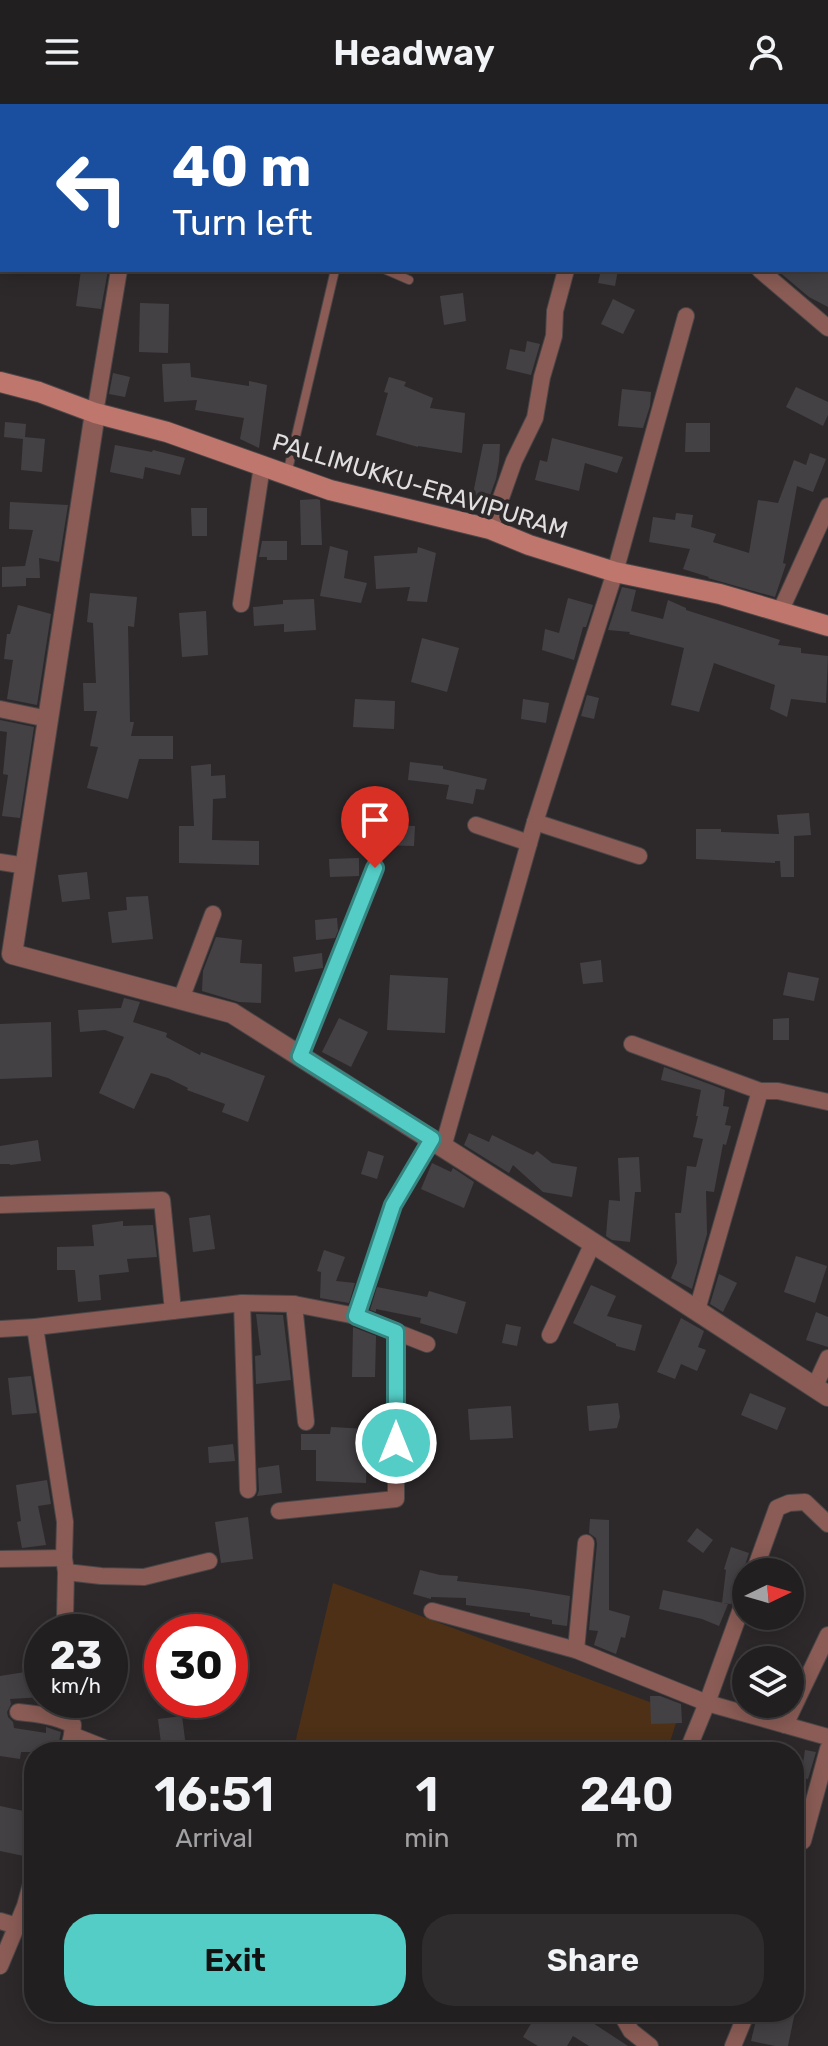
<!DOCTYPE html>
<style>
body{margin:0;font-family:Rubik,sans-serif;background:#2e2c2d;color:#f1f3f6;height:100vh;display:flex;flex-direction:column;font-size:30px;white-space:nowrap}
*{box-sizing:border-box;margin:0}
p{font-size:26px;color:#a2a2a5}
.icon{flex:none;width:44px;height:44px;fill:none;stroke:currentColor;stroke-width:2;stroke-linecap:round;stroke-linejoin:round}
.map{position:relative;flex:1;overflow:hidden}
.sheet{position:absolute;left:24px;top:1638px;width:780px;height:280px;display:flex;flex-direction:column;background:#221f20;border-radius:32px;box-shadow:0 4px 20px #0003,0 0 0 2px #3f3d3e}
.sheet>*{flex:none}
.banner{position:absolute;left:0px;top:0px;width:828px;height:168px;box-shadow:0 4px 20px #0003,0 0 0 2px #3f3d3e;background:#1a4fa0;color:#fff;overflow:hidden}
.needle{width:52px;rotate:85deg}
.tools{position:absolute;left:732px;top:1454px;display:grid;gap:16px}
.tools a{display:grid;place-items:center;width:72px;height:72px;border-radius:50%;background:#221f20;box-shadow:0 4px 20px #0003,0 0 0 2px #3f3d3e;font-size:40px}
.speed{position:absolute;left:24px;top:1510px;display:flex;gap:16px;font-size:40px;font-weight:700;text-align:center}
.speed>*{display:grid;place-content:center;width:104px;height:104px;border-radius:50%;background:#221f20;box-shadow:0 4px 20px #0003,0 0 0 2px #3f3d3e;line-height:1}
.speed small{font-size:20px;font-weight:400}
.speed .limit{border:12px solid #d22;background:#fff;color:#111}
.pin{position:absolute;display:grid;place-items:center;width:68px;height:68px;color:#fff;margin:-82px -34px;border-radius:50% 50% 50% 0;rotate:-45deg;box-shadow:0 0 8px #0007}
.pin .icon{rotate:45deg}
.me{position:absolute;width:88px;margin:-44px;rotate:0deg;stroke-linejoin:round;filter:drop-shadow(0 0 6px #0008)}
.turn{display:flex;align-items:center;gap:28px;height:168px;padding:0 40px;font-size:36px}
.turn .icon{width:104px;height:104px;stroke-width:2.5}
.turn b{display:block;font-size:56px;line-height:68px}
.eta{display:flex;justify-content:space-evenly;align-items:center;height:136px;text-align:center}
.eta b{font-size:48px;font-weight:600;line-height:56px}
.button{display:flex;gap:16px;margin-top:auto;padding:16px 40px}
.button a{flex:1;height:92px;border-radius:32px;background:#54cdc6;color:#111;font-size:32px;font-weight:600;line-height:92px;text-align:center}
.button a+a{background:#2e2c2d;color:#f1f3f6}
header{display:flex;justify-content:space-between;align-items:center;height:104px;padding:0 40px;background:#221f20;font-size:36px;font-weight:600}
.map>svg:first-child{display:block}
.green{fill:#4d3016}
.building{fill:#444145}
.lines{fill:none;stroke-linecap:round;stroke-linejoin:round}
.service-casing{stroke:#4a4648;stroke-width:10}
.minor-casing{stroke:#4a4648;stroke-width:18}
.tertiary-casing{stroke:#4a4648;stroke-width:22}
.secondary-casing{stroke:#4a4648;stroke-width:22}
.service{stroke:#8a5c55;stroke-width:8}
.minor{stroke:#8a5c55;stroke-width:16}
.tertiary{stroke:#8a5c55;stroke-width:20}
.secondary{stroke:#bf766c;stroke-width:20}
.route-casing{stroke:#378581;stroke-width:20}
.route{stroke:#54cdc6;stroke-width:14}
.labels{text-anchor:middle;stroke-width:8;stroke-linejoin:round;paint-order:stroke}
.street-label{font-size:24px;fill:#e1dedf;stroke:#2d292b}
</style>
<header><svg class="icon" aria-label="menu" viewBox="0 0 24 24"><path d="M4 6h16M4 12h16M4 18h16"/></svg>Headway<svg class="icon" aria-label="person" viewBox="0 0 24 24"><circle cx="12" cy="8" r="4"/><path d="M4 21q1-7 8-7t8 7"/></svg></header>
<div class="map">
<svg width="828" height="1942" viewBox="0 0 828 1942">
<rect width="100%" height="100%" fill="#2d292b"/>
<path class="green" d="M 333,1479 L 679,1609 L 667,1648 L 293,1648 Z"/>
<g class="building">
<path d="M 81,166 L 108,166 L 101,205 L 76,202 Z"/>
<path d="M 601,166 L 618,166 L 615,182 L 598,179 Z"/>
<path d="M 777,166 L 828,166 L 828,203 L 809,193 Z"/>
<path d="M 463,189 L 466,217 L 444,221 L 440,192 Z"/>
<path d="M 613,195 L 635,206 L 623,230 L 601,220 Z"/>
<path d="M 140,199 L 169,200 L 168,249 L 139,248 Z"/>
<path d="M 527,237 L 540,240 L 531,271 L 506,265 L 510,245 L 525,248 Z"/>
<path d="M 190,259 L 191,273 L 249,282 L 249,277 L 267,281 L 259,344 L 240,335 L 244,314 L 195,306 L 197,296 L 164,298 L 162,260 Z"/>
<path d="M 113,269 L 130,273 L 125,293 L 109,290 Z"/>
<path d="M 389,273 L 406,278 L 404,282 L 433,294 L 430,304 L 465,309 L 462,349 L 418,342 L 418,343 L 376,331 L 388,289 L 384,288 Z"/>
<path d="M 796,283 L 828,298 L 828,311 L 823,322 L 786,303 Z"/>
<path d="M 622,285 L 651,288 L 650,302 L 643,324 L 618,322 Z"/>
<path d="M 5,318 L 26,320 L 25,333 L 45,335 L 42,368 L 21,366 L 23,335 L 4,333 Z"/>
<path d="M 686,319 L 710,319 L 710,348 L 685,348 Z"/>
<path d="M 552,334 L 623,353 L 617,369 L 585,359 L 579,387 L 535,376 L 540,356 L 547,358 Z"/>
<path d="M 483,340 L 500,340 L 499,358 L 496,375 L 484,408 L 470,405 Z"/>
<path d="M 115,341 L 152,348 L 153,346 L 185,354 L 180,371 L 145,363 L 143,375 L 110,368 Z"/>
<path d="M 810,349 L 826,355 L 813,388 L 797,382 L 783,459 L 786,460 L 775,493 L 708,474 L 709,473 L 683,465 L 690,445 L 649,438 L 653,413 L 675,416 L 676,409 L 693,411 L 691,423 L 716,430 L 713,438 L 749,449 L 758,396 L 778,399 L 794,356 L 806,361 Z"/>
<path d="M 317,395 L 320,396 L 322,441 L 301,441 L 300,396 Z"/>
<path d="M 10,398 L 68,401 L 59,458 L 39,454 L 40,474 L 26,474 L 26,482 L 2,483 L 2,463 L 25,462 L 33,426 L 9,425 Z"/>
<path d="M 191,404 L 207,404 L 207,432 L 192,432 Z"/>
<path d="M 262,437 L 287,437 L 287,456 L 267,456 L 267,453 L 259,453 Z"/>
<path d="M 330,442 L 348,447 L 344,474 L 367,479 L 361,499 L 320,492 Z"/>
<path d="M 418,443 L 436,449 L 427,498 L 407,497 L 410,483 L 376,485 L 374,452 L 417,449 Z"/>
<path d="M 622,483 L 636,486 L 631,507 L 663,515 L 668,496 L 686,504 L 686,506 L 780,536 L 778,541 L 801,544 L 801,549 L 828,552 L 826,599 L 791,595 L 787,613 L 770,605 L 775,581 L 714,559 L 699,608 L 671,601 L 684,544 L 629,530 L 630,528 L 608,526 Z"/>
<path d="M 90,489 L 137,493 L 134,523 L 128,522 L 130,618 L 134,618 L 131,632 L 173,632 L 173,655 L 139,655 L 128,695 L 87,684 L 98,643 L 90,642 L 97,607 L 84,607 L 83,579 L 96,579 L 93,519 L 87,518 Z"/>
<path d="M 568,494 L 593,501 L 586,523 L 583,523 L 574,556 L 542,546 L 545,525 L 559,529 Z"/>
<path d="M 314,495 L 316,526 L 284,528 L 284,520 L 254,522 L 253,503 L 283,500 L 283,496 Z"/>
<path d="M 18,501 L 51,510 L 37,601 L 7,595 L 13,556 L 4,555 L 7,530 L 10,530 Z"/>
<path d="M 206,507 L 208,551 L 182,553 L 179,509 Z"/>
<path d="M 422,534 L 459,544 L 447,588 L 411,578 Z"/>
<path d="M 587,591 L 599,594 L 594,615 L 581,612 Z"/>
<path d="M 355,595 L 395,597 L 394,625 L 353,623 Z"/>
<path d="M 523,595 L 549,599 L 546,619 L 521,615 Z"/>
<path d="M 0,616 L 34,623 L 20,714 L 2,712 L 8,671 L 3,670 L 7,628 L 0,627 Z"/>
<path d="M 410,658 L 443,662 L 443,665 L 487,675 L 484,686 L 476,685 L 473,700 L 446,695 L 449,681 L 408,676 Z"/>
<path d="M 211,660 L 211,672 L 225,671 L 226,694 L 213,695 L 212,736 L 259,737 L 259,761 L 179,759 L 179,722 L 194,722 L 191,662 Z"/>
<path d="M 809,709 L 811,731 L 794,732 L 794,773 L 781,773 L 780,757 L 775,757 L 775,759 L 696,755 L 696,725 L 721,725 L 721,728 L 779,730 L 777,711 Z"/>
<path d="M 380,721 L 415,722 L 414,742 L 380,741 Z"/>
<path d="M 359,754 L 359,772 L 330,773 L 329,755 Z"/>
<path d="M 87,768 L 90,795 L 62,798 L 58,771 Z"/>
<path d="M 148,792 L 153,835 L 112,839 L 108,808 L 127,806 L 126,793 Z"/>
<path d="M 337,814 L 338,827 L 335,834 L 316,836 L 315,816 Z"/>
<path d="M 216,833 L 242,836 L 240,859 L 262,860 L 261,899 L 239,898 L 202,887 L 203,867 Z"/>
<path d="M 322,849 L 323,864 L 295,868 L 293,853 Z"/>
<path d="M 601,856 L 603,878 L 583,880 L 580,859 Z"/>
<path d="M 788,868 L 819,874 L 814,897 L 783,891 Z"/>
<path d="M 390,871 L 448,874 L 445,929 L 387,926 Z"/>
<path d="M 124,894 L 140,898 L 133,918 L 167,929 L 166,933 L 200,951 L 201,948 L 265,972 L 248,1018 L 222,1008 L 225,1000 L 187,986 L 188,984 L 168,974 L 151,969 L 134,1005 L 99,989 L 124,933 L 105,926 L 80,928 L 78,906 L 121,904 Z"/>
<path d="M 339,914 L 368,928 L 351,963 L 322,948 Z"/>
<path d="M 789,914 L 789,936 L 773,936 L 773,915 Z"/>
<path d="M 51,918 L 52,973 L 0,975 L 0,920 Z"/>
<path d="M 664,963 L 725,986 L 723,1002 L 729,1003 L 725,1021 L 731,1022 L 726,1041 L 723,1040 L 714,1088 L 706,1087 L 707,1130 L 692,1185 L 671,1174 L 677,1159 L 675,1109 L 681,1109 L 687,1062 L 696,1063 L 703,1035 L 693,1033 L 698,1012 L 696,1012 L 701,986 L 661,976 Z"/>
<path d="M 469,1029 L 489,1038 L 492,1031 L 533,1051 L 537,1047 L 552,1059 L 577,1063 L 572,1093 L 543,1088 L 513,1061 L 509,1069 L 464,1041 Z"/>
<path d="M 38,1036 L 41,1057 L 10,1061 L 10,1060 L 0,1060 L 0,1042 Z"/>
<path d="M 368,1047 L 384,1052 L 377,1075 L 361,1070 Z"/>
<path d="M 639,1053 L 641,1088 L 635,1088 L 630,1138 L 612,1136 L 606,1132 L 609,1096 L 620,1097 L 618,1054 Z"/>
<path d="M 432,1059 L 451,1068 L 453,1064 L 474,1078 L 464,1104 L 421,1085 Z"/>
<path d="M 210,1111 L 215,1145 L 193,1148 L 189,1114 Z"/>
<path d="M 123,1117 L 123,1122 L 153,1121 L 157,1153 L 127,1155 L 129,1168 L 99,1171 L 101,1196 L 78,1198 L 75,1166 L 57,1166 L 57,1143 L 94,1142 L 92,1121 Z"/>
<path d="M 324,1146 L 345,1153 L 336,1177 L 355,1179 L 349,1199 L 320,1194 L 321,1168 L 317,1167 Z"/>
<path d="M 796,1152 L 827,1162 L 815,1199 L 784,1188 Z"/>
<path d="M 719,1170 L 737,1179 L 723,1208 L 710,1200 Z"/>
<path d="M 591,1181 L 616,1192 L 607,1212 L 642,1221 L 635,1247 L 616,1242 L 616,1240 L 573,1219 Z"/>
<path d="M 377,1183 L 427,1193 L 429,1187 L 466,1198 L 457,1230 L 420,1219 L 421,1214 L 376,1205 L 376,1208 L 370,1206 Z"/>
<path d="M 816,1208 L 828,1213 L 828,1243 L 806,1236 Z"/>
<path d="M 256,1210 L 283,1211 L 291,1276 L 256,1280 L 255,1252 L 261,1251 Z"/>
<path d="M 681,1214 L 704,1227 L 698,1243 L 706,1246 L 697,1267 L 681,1260 L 675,1275 L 657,1268 Z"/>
<path d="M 506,1220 L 521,1223 L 517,1242 L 502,1239 Z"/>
<path d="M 353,1223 L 376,1232 L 375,1273 L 352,1273 Z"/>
<path d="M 31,1272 L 37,1309 L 12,1311 L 8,1274 Z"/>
<path d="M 750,1289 L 786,1304 L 777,1326 L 741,1311 Z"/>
<path d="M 618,1299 L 620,1313 L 617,1324 L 589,1327 L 587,1302 Z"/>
<path d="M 511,1302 L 513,1334 L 470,1336 L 468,1305 Z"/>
<path d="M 331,1323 L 385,1326 L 385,1348 L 367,1347 L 366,1379 L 316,1377 L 316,1346 L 301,1346 L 301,1330 L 330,1330 Z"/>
<path d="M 233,1340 L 235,1357 L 209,1359 L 208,1343 Z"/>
<path d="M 279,1361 L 282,1389 L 257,1392 L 259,1386 L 258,1364 Z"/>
<path d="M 47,1376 L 51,1400 L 38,1402 L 46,1441 L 22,1444 L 17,1418 L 21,1417 L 16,1381 Z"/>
<path d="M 248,1413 L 253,1455 L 221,1459 L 215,1418 Z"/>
<path d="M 590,1415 L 609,1416 L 609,1506 L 630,1512 L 625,1534 L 621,1533 L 616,1550 L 594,1541 L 598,1527 L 589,1526 L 597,1440 L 596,1434 L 589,1429 Z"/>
<path d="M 697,1424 L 713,1436 L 703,1449 L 687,1437 Z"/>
<path d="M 731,1443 L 749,1449 L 744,1464 L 742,1481 L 736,1487 L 731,1500 L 722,1499 L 726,1466 L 724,1465 Z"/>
<path d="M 420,1466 L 440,1471 L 458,1472 L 457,1477 L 527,1485 L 570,1492 L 567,1522 L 552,1520 L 552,1516 L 530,1512 L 530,1509 L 466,1501 L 466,1494 L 431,1493 L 431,1495 L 413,1490 Z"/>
<path d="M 663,1486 L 728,1500 L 719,1522 L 702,1515 L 659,1505 Z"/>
<path d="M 42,1546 L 42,1593 L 10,1595 L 11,1600 L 7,1608 L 8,1613 L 13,1618 L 14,1624 L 46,1629 L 46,1623 L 61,1628 L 57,1648 L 21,1648 L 20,1655 L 0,1652 L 0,1572 L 25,1568 L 24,1547 Z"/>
<path d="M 650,1592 L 660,1592 L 681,1600 L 682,1619 L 651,1620 Z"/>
<path d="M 182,1612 L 186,1643 L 162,1647 L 158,1615 Z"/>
<path d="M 805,1646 L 816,1648 L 808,1675 L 801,1674 Z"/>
<path d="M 0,1702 L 33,1709 L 24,1752 L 0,1747 Z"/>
<path d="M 538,1908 L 576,1908 L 628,1942 L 589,1942 L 573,1932 L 567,1942 L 538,1942 L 523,1933 Z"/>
<path d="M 758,1908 L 795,1908 L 788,1942 L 775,1942 L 751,1937 Z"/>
</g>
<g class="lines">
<g class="service-casing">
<g id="service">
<path d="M 386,166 L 409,176"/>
<path d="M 287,370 L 335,166"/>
</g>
</g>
<g class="minor-casing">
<g id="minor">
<path d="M 510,0 L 512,2"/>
<path d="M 152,2 L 152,0"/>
<path d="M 349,2 L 350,0"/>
<path d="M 530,2 L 531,0"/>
<path d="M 594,2 L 594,0"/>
<path d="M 760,166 L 828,224"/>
<path d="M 95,309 L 119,166"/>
<path d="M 490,425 L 514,357 L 535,314 L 542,273 L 554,232 L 555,207 L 566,166"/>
<path d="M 241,500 L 262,362"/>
<path d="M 780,508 L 828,402"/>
<path d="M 0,605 L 48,615"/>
<path d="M 535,718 L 639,752"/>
<path d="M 476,721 L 529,739"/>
<path d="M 0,758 L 26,762"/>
<path d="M 181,895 L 213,810"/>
<path d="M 632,940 L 760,987"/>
<path d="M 300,952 L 375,764"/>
<path d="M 443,1043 L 535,718 L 615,468 L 686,212"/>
<path d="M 0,1101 L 162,1096 L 173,1207"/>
<path d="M 242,1199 L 248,1386"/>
<path d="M 294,1200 L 306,1318"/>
<path d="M 697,1206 L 760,987 L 778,987 L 828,998"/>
<path d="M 356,1212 L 427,1240"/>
<path d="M 35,1223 L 65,1418 L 64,1454 L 66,1468 L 101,1472 L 144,1473 L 209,1457"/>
<path d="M 0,1225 L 35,1223 L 242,1199 L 294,1200 L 356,1212 L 393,1101 L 432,1035"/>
<path d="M 550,1231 L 593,1139"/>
<path d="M 815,1282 L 828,1254"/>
<path d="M 279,1407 L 396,1395 L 396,1228"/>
<path d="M 0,1455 L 64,1454"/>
<path d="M 754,1468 L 777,1404 L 789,1399 L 805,1398 L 828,1420"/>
<path d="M 432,1507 L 576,1546 L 707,1599 L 828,1633"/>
<path d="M 65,1513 L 66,1468"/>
<path d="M 576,1546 L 586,1439"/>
<path d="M 18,1608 C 38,1610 55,1612 73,1621 L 72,1631"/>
<path d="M 785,1621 L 828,1531"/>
<path d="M 68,1648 L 72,1631 L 115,1648"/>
<path d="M 687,1648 L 707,1599 L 746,1491"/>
<path d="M 803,1737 L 828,1645"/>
<path d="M 0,1817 L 17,1822"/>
<path d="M 0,1862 L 25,1802 L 34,1769"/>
<path d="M 620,1908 L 631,1927 L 650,1942"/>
<path d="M 733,1942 L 747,1908"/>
</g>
</g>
<g class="tertiary-casing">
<path id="tertiary" d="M 95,309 L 12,850 L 232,909 L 533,1100 L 828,1292"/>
</g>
<g class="secondary-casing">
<path id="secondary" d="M 0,278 L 39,288 L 95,309 L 167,328 L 330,386 L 490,425 L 529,441 L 615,468 L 720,490 L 828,522"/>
</g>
<use href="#service" class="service"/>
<use href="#minor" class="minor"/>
<use href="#tertiary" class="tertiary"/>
<use href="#secondary" class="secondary"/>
</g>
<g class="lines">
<g class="route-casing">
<path id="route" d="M 375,764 L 300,952 L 432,1035 L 393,1101 L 356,1212 L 396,1228 L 396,1339"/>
</g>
<use href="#route" class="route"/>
</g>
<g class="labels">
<g class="street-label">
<text transform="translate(420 382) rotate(17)" y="8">PALLIMUKKU-ERAVIPURAM</text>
</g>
</g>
</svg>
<div class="tools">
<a><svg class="needle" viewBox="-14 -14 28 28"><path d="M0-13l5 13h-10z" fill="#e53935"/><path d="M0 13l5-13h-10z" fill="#a2a2a5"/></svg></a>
<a><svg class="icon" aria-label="layers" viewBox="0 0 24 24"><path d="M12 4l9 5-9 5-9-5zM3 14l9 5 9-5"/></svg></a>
</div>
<div class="speed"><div>23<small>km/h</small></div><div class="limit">30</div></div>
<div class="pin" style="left:375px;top:764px;background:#d93025"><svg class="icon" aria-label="arrive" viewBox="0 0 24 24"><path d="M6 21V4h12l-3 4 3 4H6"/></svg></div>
<svg class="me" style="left:396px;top:1339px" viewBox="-20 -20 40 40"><circle r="17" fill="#54cdc6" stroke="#fff" stroke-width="3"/><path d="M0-11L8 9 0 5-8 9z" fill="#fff"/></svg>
<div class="banner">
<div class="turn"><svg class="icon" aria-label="left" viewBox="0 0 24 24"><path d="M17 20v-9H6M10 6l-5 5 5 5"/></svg><div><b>40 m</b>Turn left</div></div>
</div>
<section class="sheet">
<div class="eta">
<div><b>16:51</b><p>Arrival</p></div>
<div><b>1</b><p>min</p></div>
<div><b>240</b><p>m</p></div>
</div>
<div class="button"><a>Exit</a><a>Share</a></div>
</section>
</div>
